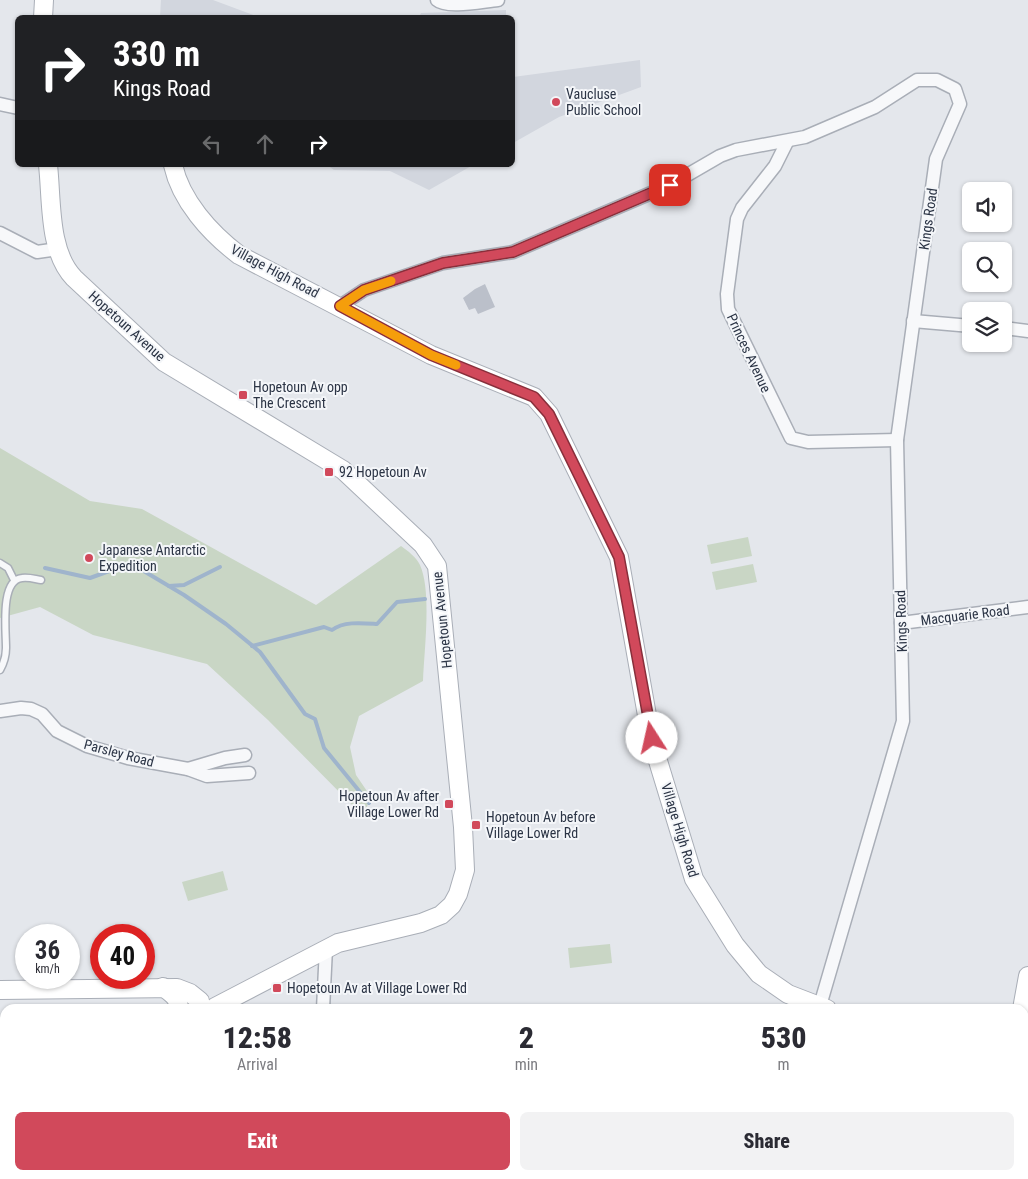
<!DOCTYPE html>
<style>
body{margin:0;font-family:"Roboto Condensed",sans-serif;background:#f2f2f3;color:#2b2b33;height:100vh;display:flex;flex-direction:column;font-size:19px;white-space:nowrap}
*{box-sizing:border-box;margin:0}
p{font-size:16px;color:#7c7c81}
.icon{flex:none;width:28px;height:28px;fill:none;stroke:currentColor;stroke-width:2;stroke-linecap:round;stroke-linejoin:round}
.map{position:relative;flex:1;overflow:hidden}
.panel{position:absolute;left:0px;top:1004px;width:1029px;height:176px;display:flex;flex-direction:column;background:#fff;border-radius:15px 15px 0 0;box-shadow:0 1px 4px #0004}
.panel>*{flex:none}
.banner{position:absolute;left:15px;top:15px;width:500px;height:152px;border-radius:8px;box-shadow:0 1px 4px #0004;background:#202124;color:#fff;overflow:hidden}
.fabs{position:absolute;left:962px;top:182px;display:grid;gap:10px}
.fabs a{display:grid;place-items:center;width:50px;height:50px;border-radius:8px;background:#fff;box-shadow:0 1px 4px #0004;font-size:25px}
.speed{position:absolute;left:15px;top:924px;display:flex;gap:10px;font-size:25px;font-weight:700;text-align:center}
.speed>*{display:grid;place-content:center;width:65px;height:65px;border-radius:50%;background:#fff;box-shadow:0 1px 4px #0004;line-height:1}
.speed small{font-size:12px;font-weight:400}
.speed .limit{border:8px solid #d22;background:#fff;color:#111}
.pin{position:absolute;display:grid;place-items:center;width:42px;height:42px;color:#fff;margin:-21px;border-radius:10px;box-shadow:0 2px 8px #0006}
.me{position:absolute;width:55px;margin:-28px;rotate:350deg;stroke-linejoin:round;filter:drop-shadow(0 0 4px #0008)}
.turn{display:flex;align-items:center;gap:18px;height:105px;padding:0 15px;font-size:22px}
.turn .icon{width:65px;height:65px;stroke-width:2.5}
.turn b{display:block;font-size:35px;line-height:42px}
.lanes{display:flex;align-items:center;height:48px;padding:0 15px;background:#0003;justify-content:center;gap:25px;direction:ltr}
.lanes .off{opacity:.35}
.eta{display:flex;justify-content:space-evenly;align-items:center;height:85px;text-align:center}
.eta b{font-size:30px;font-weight:800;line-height:35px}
.button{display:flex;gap:10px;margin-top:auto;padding:10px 15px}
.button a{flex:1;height:58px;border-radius:8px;background:#d1495b;color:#fff;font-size:20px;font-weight:800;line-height:58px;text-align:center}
.button a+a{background:#f2f2f3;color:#2b2b33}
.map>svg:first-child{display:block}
.built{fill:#d2d6de}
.green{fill:#c9d6c5}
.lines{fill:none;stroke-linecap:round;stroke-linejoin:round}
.stream{stroke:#9fb4cc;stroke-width:4}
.building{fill:#bbc0ca}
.lane-casing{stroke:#a9aeb7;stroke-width:9}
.street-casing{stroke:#a9aeb7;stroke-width:15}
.secondary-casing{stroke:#a9aeb7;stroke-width:20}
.lane{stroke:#f7f8fa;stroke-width:6}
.street{stroke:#f7f8fa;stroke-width:12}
.secondary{stroke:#fff;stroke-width:18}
.route-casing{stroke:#882f3b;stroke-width:12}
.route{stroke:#d1495b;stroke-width:9}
.slow{stroke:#f59e0b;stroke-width:9}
.poi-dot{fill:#d1495b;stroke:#f4f6f9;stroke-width:2}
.labels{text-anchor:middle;stroke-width:4;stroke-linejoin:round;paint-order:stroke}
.poi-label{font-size:14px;fill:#2b3445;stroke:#f4f6f9;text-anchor:start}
.street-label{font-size:14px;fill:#2b3445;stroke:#f4f6f9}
</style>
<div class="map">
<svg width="1028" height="1179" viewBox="0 0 1028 1179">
<rect width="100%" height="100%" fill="#e4e7ec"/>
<g class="built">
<path d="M 161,0 L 213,0 L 259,17 L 160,17 Z"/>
<path d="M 506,10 L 506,17 L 419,17 L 421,13 Z"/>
<path d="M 640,60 L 641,87 L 559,117 L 513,143 L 513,77 Z"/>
<path d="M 327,165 L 473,165 L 429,190 L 390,171 L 334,170 Z"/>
</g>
<g class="green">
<path d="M 0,448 L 90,501 L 142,509 L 316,605 L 401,546 C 408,551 416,557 420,565 C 432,592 424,651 423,681 L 359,716 L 350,747 L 356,775 L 371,797 L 363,816 L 268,720 L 207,664 L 93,635 L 40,607 L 0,618 Z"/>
<path d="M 748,537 L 752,556 L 711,564 L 707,545 Z"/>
<path d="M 753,564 L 757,582 L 716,590 L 712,572 Z"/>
<path d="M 223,871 L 228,890 L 188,901 L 182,882 Z"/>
<path d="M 610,944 L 612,963 L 570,968 L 568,948 Z"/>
<path d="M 1028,1087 L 1028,1179 L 1010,1179 L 1011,1175 L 1024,1175 L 1024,1109 Z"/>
</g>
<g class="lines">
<g class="stream">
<path d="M 45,568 L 90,578 L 112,570 L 142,570 L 184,595 L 226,624 L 260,652 L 305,714 L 315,719 L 324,748 L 369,803"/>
<path d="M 169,586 L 184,585 L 220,567"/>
<path d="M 252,646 L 324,627 L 332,630 C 344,621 362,623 377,624 L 397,602 L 425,599"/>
</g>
</g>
<g class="building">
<path d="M 485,284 L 495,307 L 478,314 L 475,308 L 469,310 L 463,298 L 475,289 Z"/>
<path d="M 394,1175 L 407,1175 L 409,1179 L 388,1179 Z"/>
<path d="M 476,1175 L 499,1175 L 499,1177 L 495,1179 L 478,1179 Z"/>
</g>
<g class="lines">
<g class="lane-casing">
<g id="lane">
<path d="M 0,563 L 8,568 L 14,580"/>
<path d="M 0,670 C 4,663 6,657 6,648 C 6,629 0,580 22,578 C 28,577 35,579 41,580"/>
<path d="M 1001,1179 L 1002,1175"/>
</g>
</g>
<g class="street-casing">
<g id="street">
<path d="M 437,0 C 447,9 484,1 498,0"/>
<path d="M 0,104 L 18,108"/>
<path d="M 787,142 L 775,166 L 742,208 L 737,219 L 727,294 L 728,309 L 791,438 L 808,442 L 897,440"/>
<path d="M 0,233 L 37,252 L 58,249"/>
<path d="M 340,306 L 364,290 L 443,263 L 513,252 L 670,185 L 720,156 L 736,150 L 805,137 L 875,107 L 917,80 L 937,80 L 955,89 L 960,104 L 936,159 L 897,440 L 903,721 L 819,1009"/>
<path d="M 913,321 L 971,326"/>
<path d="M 1004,328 L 1028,331"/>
<path d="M 901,623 L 1028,607"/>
<path d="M 0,711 L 21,708 L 31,709 L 42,714 L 57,731 L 87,746 L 128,758 L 188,769 L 207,776 L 249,773"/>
<path d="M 188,769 L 225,758 L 245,755"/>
<path d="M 323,1009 L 326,948"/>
<path d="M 333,1175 L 337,1179"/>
<path d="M 577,1179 L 582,1175"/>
</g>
</g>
<g class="secondary-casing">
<g id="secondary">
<path d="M 43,18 L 44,0"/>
<path d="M 48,165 C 52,200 48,251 74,278 L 164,362 L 343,470 L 423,545 L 437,566 L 463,827 L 465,870 L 458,894 L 452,905 L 441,915 L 421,923 L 338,943 L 215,1007"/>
<path d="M 173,165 C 181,201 210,233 239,255 L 431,355 L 534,397 L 549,414 L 619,557 L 651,738 L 694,879 L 735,945 L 759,974 L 788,994 L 827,1009"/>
<path d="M 163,987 C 172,994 179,998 179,1009"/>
<path d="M 0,990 L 177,988 L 190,993 L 200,1001"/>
<path d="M 1022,1009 L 1028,976"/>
<path d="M 42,1175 L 51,1175"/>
<path d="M 64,1175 L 72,1179"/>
<path d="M 981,1179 L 982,1175"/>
</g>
</g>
<use href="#lane" class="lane"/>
<use href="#street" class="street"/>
<use href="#secondary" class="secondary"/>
</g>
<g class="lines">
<g class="route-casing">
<path id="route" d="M 652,738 L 619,557 L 549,414 L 534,397 L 431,355 L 340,306 L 364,290 L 443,263 L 513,252 L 670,185"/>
</g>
<use href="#route" class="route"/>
<path class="slow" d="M 391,281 L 364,290 L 340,306 L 431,355 L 456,365"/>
</g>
<g class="poi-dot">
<circle cx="556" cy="102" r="5"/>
<rect x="238" y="390" width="10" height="10" rx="2.5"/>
<rect x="324" y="467" width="10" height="10" rx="2.5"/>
<circle cx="89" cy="558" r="5"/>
<rect x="444" y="799" width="10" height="10" rx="2.5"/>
<rect x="471" y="820" width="10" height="10" rx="2.5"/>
<rect x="272" y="983" width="10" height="10" rx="2.5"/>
</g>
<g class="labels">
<g class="poi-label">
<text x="566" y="99">Vaucluse<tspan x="566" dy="16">Public School</tspan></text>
<text x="253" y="392">Hopetoun Av opp<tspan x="253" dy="16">The Crescent</tspan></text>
<text x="339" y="477">92 Hopetoun Av</text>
<text x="99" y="555">Japanese Antarctic<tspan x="99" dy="16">Expedition</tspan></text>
<text x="439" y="801" text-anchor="end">Hopetoun Av after<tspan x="439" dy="16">Village Lower Rd</tspan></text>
<text x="486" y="822">Hopetoun Av before<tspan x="486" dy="16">Village Lower Rd</tspan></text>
<text x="287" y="993">Hopetoun Av at Village Lower Rd</text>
</g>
<g class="street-label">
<text transform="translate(928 219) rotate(-82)" y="5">Kings Road</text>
<text transform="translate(275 271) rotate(28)" y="5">Village High Road</text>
<text transform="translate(127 326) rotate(42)" y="5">Hopetoun Avenue</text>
<text transform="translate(749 353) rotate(65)" y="5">Princes Avenue</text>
<text transform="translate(965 615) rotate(-7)" y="5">Macquarie Road</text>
<text transform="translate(442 620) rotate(-96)" y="5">Hopetoun Avenue</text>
<text transform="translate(901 621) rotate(-92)" y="5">Kings Road</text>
<text transform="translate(119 753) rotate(15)" y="5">Parsley Road</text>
<text transform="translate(680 830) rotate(73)" y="5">Village High Road</text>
</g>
</g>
</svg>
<div class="fabs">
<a><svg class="icon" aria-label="sound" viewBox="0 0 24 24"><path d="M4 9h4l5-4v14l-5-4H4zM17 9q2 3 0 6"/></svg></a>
<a><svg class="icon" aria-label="search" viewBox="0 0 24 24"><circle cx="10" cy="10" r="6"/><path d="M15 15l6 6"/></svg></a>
<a><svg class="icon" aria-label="layers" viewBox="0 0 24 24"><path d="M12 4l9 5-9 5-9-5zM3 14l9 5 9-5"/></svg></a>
</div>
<div class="speed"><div>36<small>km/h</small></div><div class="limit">40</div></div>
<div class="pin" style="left:670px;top:185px;background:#d93025"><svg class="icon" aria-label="arrive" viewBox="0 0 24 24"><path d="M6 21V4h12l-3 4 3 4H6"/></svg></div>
<svg class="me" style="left:652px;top:738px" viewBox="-20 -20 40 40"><circle r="19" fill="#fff"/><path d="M0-13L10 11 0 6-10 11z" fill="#d1495b"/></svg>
<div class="banner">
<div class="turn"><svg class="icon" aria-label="right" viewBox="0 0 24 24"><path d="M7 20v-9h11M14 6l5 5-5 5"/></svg><div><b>330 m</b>Kings Road</div></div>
<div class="lanes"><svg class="icon off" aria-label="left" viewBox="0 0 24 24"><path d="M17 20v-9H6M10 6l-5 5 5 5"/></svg><svg class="icon off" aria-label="ahead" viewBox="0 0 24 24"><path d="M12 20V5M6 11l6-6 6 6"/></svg><svg class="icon" aria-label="right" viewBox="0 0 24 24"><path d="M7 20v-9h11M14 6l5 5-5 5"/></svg></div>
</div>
<section class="panel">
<div class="eta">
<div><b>12:58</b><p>Arrival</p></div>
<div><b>2</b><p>min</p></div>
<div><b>530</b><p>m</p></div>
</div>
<div class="button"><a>Exit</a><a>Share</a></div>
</section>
</div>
